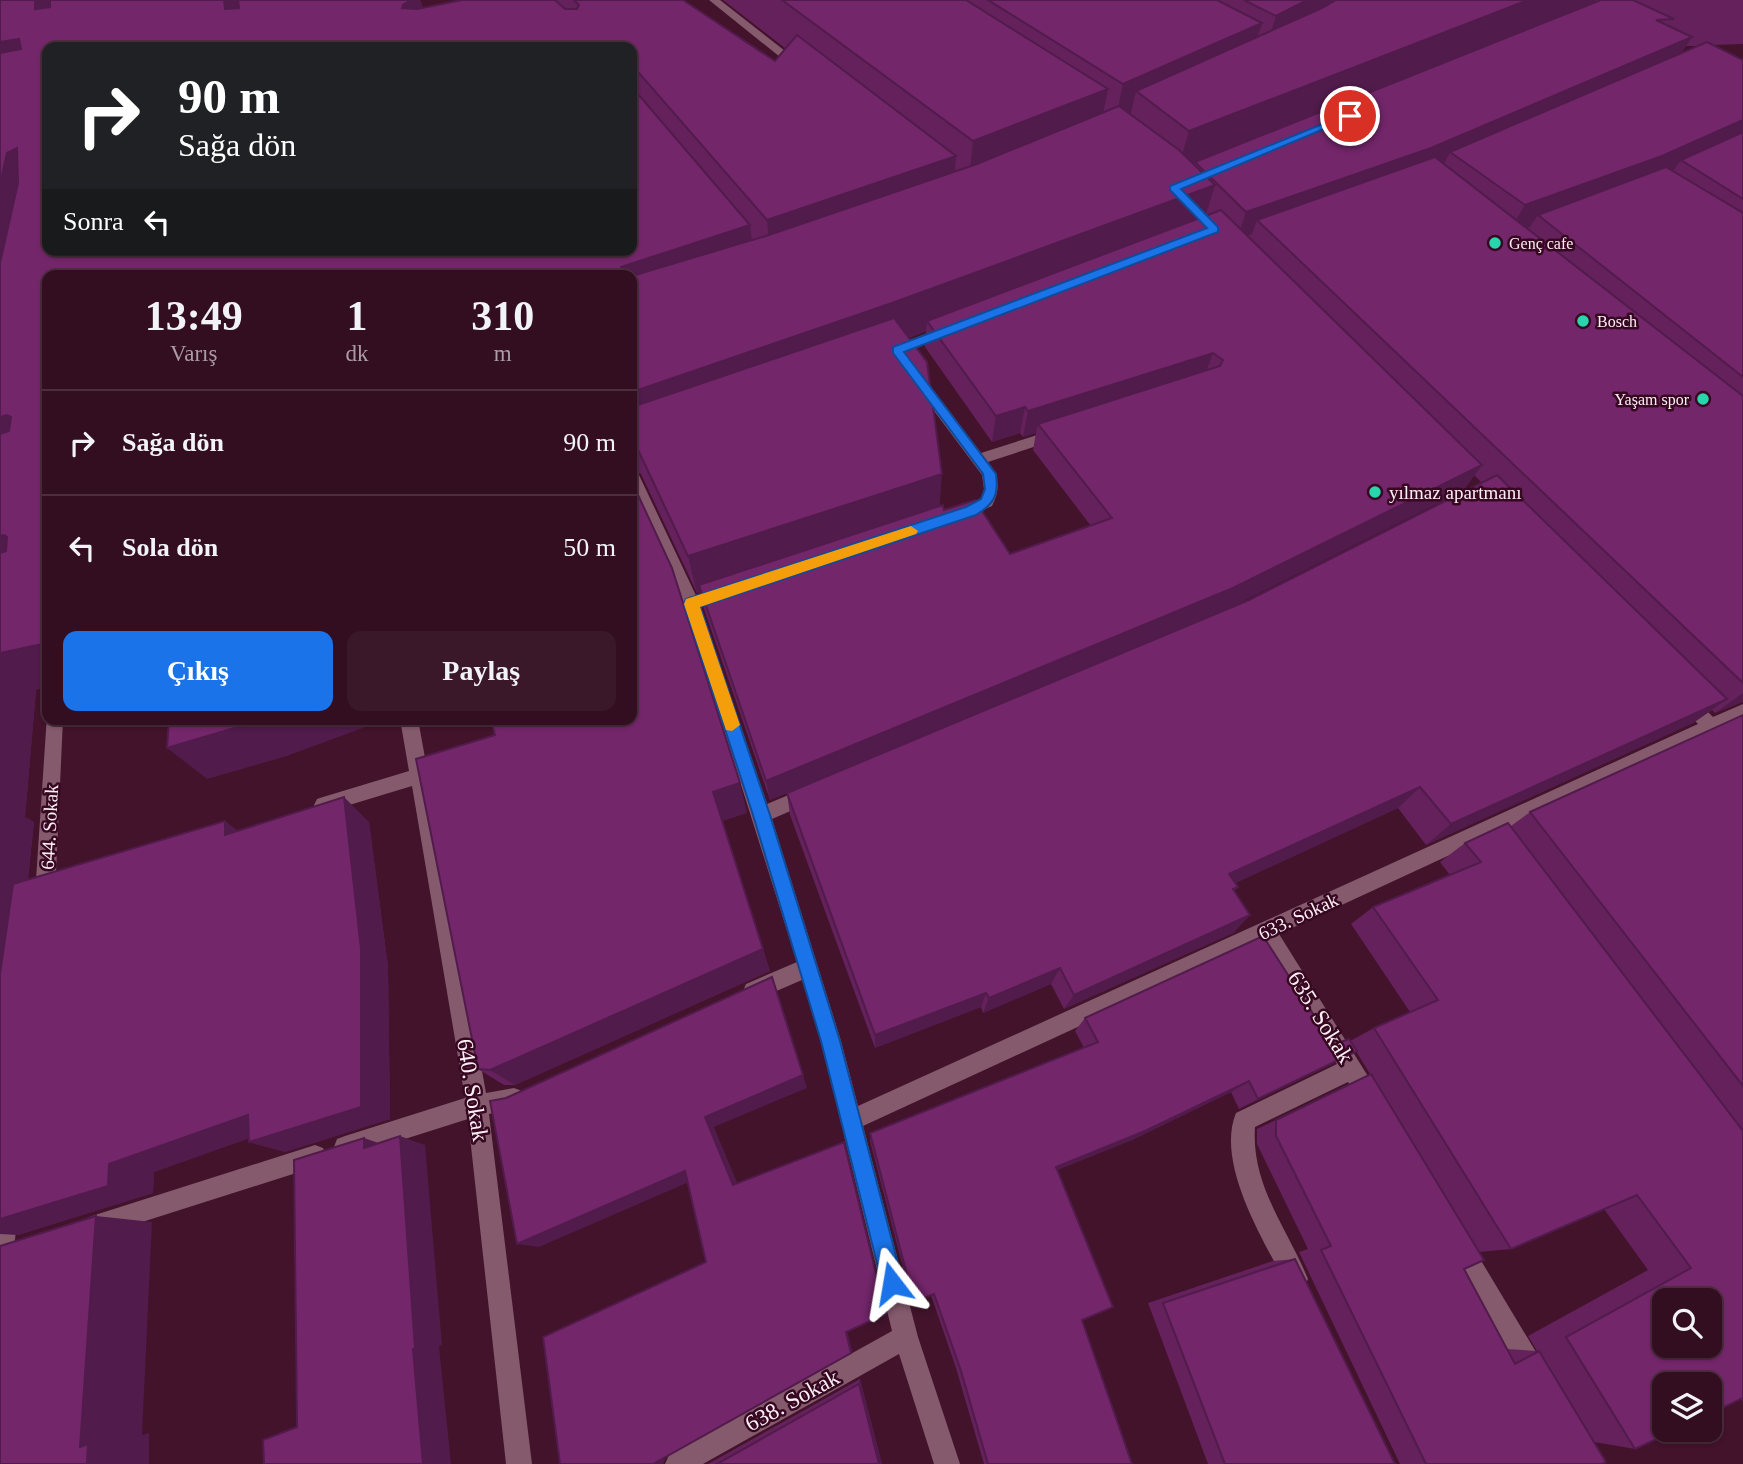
<!DOCTYPE html>
<html lang="tr">
<meta charset="utf-8">
<style>
body{margin:0;font-family:Georgia,serif;background:#3a1729;color:#f1f3f6;height:100vh;display:flex;flex-direction:column;font-size:26px;white-space:nowrap}
*{box-sizing:border-box;margin:0}
p{font-size:23px;color:#a89ca5}
.icon{flex:none;width:38px;height:38px;fill:none;stroke:currentColor;stroke-width:2;stroke-linecap:round;stroke-linejoin:round}
.map{position:relative;flex:1;overflow:hidden}
.sheet{position:absolute;left:42px;top:270px;width:595px;height:455px;display:flex;flex-direction:column;background:#320e20;border-radius:14px;box-shadow:0 2px 5px #0004,0 0 0 2px #4d2e3e}
.sheet>*{flex:none}
.hud{position:absolute;left:42px;top:42px;width:595px;height:214px;border-radius:14px;box-shadow:0 2px 5px #0004,0 0 0 2px #4d2e3e;background:#202124;color:#fff;overflow:hidden}
.fabs{position:absolute;left:1652px;top:1288px;display:grid;gap:14px}
.fabs a{display:grid;place-items:center;width:70px;height:70px;border-radius:14px;background:#320e20;box-shadow:0 2px 5px #0004,0 0 0 2px #4d2e3e;font-size:35px}
.pin{position:absolute;display:grid;place-items:center;width:60px;height:60px;color:#fff;margin:-30px;border:4px solid #fff;border-radius:50%;box-shadow:0 2px 7px #0007}
.me{position:absolute;width:77px;margin:-38px;rotate:346deg;stroke-linejoin:round;filter:drop-shadow(0 0 5px #0008)}
.turn{display:flex;align-items:center;gap:24px;height:147px;padding:0 21px;font-size:32px}
.turn .icon{width:91px;height:91px;stroke-width:2.5}
.turn b{display:block;font-size:49px;line-height:60px}
.then{display:flex;align-items:center;height:66px;padding:0 21px;background:#0003;gap:14px;font-size:26px}
.eta{display:flex;justify-content:space-evenly;align-items:center;height:119px;text-align:center}
.eta b{font-size:42px;font-weight:700;line-height:49px}
.cta{display:flex;gap:14px;margin-top:auto;padding:14px 21px}
.cta a{flex:1;height:80px;border-radius:14px;background:#1a73e8;color:#fff;font-size:28px;font-weight:700;line-height:80px;text-align:center}
.cta a+a{background:#3a1729;color:#f1f3f6}
ul{padding:0;list-style:none}
li{display:flex;align-items:center;gap:21px;height:105px;padding:0 21px;border-top:2px solid #4d2e3e}
li div{flex:1}
li b{display:block;font-size:26px}
li em{font-style:normal}
.map>svg:first-child{display:block}
.lines{fill:none;stroke-linecap:round;stroke-linejoin:round}
.minor{fill:#855a6d;fill-rule:evenodd}
.wall{fill:#64215c;fill-rule:evenodd}
.shaded-wall{fill:#511b4b}
.building{fill:#74266b;stroke:#511b4b;stroke-width:2;fill-rule:evenodd}
.route{fill:#1a73e8;stroke:#114b97;stroke-width:2}
.slow{fill:#f59e0b}
.poi-dot{fill:#28d5ad;stroke:#370821;stroke-width:2.5}
.labels{text-anchor:middle;stroke-width:5;stroke-linejoin:round;paint-order:stroke}
.far-poi-label{font-size:16px;fill:#fceff4;stroke:#370821;text-anchor:start}
.poi-label{font-size:19px;fill:#fceff4;stroke:#370821;text-anchor:start}
.street-label{font-size:19px;fill:#fceff4;stroke:#370821}
.near-street-label{font-size:23px;fill:#fceff4;stroke:#370821}
</style>
<div class="map">
<svg width="1743" height="1464" viewBox="0 0 1743 1464">
<rect width="100%" height="100%" fill="#42132b"/>
<g class="lines">
<g class="minor">
<path d="M 709,0 L 720,0 L 803,65 L 803,69 L 795,69 Z"/>
<path d="M 945,328 L 952,332 L 950,335 L 893,356 L 886,352 Z"/>
<path d="M 919,376 L 924,378 L 981,453 L 1056,429 L 1063,434 L 1061,438 L 988,462 C 999,476 1001,489 992,506 L 962,519 L 952,519 L 949,515 L 952,511 L 981,499 L 984,489 L 982,475 L 914,384 L 912,381 Z"/>
<path d="M 632,470 L 639,475 L 700,604 L 767,804 L 810,786 L 816,788 L 819,794 L 816,800 L 772,819 L 841,1041 L 858,1106 L 1698,724 L 1677,701 L 1680,696 L 1692,696 L 1713,717 L 1743,704 L 1743,719 L 1725,728 L 1743,745 L 1743,765 L 1737,762 L 1709,735 L 1279,934 L 1381,1097 L 1378,1105 L 1370,1108 L 1362,1105 L 1348,1082 L 1255,1127 C 1251,1185 1287,1228 1308,1279 L 1304,1287 L 1296,1291 L 1288,1287 C 1265,1243 1215,1164 1236,1113 L 1337,1064 L 1262,942 L 863,1126 L 918,1337 L 960,1464 L 934,1464 L 899,1354 L 703,1464 L 665,1464 L 669,1455 L 892,1331 L 821,1041 L 802,980 L 753,1001 L 746,998 L 743,991 L 746,984 L 797,962 L 684,604 L 632,490 Z"/>
<path d="M 47,715 L 47,719 L 63,719 L 55,895 L 52,901 L 45,904 L 38,901 L 35,895 Z"/>
<path d="M 400,719 L 418,719 L 486,1093 L 514,1088 L 522,1091 L 525,1099 L 522,1107 L 489,1114 L 532,1464 L 506,1464 L 468,1119 L 345,1158 L 337,1155 L 334,1147 L 337,1139 L 345,1136 L 465,1098 L 412,786 L 323,813 L 317,811 L 314,805 L 317,799 L 323,797 L 409,771 Z"/>
<path d="M 315,1145 L 323,1148 L 326,1156 L 323,1164 L 315,1167 L 95,1237 L 87,1234 L 84,1226 L 87,1218 L 95,1215 Z"/>
<path d="M 7,1201 L 15,1204 L 18,1212 L 12,1267 L 8,1275 L 0,1279 L 0,1204 Z"/>
<path d="M 1460,1235 L 1468,1239 L 1542,1362 L 1545,1371 L 1542,1380 L 1533,1383 L 1524,1380 L 1452,1255 L 1448,1247 L 1452,1239 Z"/>
</g>
</g>
<g class="wall">
<path d="M 0,0 L 237,0 L 239,8 L 238,0 L 420,0 L 423,8 L 462,0 L 683,0 L 775,61 L 785,48 L 723,0 L 1743,0 L 1743,44 L 1713,45 L 1743,60 L 1743,702 L 1742,702 L 1715,713 L 1712,710 L 1693,723 L 1426,845 L 1398,808 L 1235,883 L 1238,887 L 1234,891 L 1250,915 L 1233,933 L 1064,1009 L 1051,984 L 983,1013 L 981,1007 L 875,1048 L 790,815 L 787,793 L 770,800 L 704,609 L 700,592 L 697,593 L 641,474 L 632,469 L 632,275 L 47,275 L 36,690 L 25,817 L 34,822 L 28,879 L 239,831 L 369,822 L 388,967 L 390,1119 L 285,1152 L 249,1142 L 249,1138 L 154,1172 L 153,1193 L 18,1235 ZM 1686,46 L 1700,46 L 1681,53 ZM 632,47 L 632,250 L 47,250 ZM 926,331 L 925,347 L 992,442 L 1020,433 L 1023,437 L 1036,433 L 1033,450 L 1091,526 L 1010,554 L 944,510 L 940,506 L 909,338 ZM 1474,475 L 1482,483 L 1249,600 L 1221,612 L 1464,490 Z"/>
<path d="M 1743,715 L 1743,1402 L 1741,1399 L 1635,1449 L 1594,1442 L 1602,1464 L 1400,1464 L 1299,1252 L 1308,1249 L 1257,1144 L 1257,1129 L 1370,1074 L 1356,1051 L 1239,1109 L 1231,1092 L 1132,1140 L 1057,1170 L 1082,1320 L 1132,1464 L 984,1464 L 956,1368 L 931,1295 L 912,1302 L 870,1141 L 870,1133 L 1084,1048 L 1075,1031 L 1085,1018 L 1333,1045 L 1350,1041 L 1374,1028 L 1410,1012 L 1351,924 L 1373,907 L 1450,875 L 1440,862 L 1465,843 L 1511,826 L 1530,812 ZM 1604,1209 L 1648,1270 L 1528,1336 L 1537,1351 L 1507,1349 L 1464,1269 L 1479,1252 L 1511,1249 Z"/>
<path d="M 495,735 L 747,813 L 722,821 L 770,971 L 515,1085 L 504,1085 L 478,1069 Z"/>
<path d="M 1295,1259 L 1395,1464 L 1208,1464 L 1148,1303 L 1273,1261 Z"/>
<path d="M 860,1379 L 882,1464 L 708,1464 Z"/>
</g>
<g class="shaded-wall">
<path d="M 35,0 L 58,0 L 61,47 L 35,9 Z"/>
<path d="M 224,0 L 237,0 L 245,47 L 225,9 Z"/>
<path d="M 411,0 L 420,0 L 432,36 L 402,8 L 403,5 Z"/>
<path d="M 1307,0 L 1364,0 L 1261,64 L 1276,16 Z"/>
<path d="M 1528,0 L 1596,0 L 1589,14 L 1195,162 L 1191,174 L 1175,180 L 1189,131 Z"/>
<path d="M 1262,23 L 1247,71 L 1136,91 L 1128,126 L 1113,133 L 1123,84 Z"/>
<path d="M 1692,37 L 1674,65 L 1450,152 L 1444,164 L 1257,220 L 1252,234 L 1237,240 L 1246,212 Z"/>
<path d="M 19,39 L 47,79 L 0,87 L 0,42 Z"/>
<path d="M 1108,89 L 1098,138 L 968,191 L 973,141 Z"/>
<path d="M 1743,120 L 1743,140 L 1681,160 L 1673,171 L 1538,215 L 1530,227 L 1507,235 L 1525,205 Z"/>
<path d="M 17,148 L 47,190 L 0,388 L 0,184 L 7,153 Z"/>
<path d="M 956,156 L 953,197 L 771,262 L 767,220 Z"/>
<path d="M 1215,185 L 1202,227 L 927,321 L 926,331 L 632,436 L 632,392 Z"/>
<path d="M 750,225 L 755,267 L 632,308 L 632,275 L 621,275 L 621,267 Z"/>
<path d="M 1213,353 L 1203,380 L 1038,424 L 1036,433 L 1023,437 L 1028,411 Z"/>
<path d="M 1025,407 L 1020,433 L 992,442 L 996,416 Z"/>
<path d="M 7,415 L 46,455 L 0,474 L 0,417 Z"/>
<path d="M 1482,465 L 1464,490 L 1221,612 L 770,800 L 766,781 Z"/>
<path d="M 942,474 L 939,513 L 699,585 L 700,592 L 697,593 L 688,556 Z"/>
<path d="M 4,535 L 46,572 L 0,583 L 0,536 Z"/>
<path d="M 47,643 L 47,687 L 36,690 L 25,817 L 34,822 L 24,910 L 0,1152 L 0,653 Z"/>
<path d="M 1743,693 L 1743,701 L 1715,713 Z"/>
<path d="M 1727,699 L 1693,723 L 1426,845 L 1451,824 Z"/>
<path d="M 265,719 L 387,719 L 287,756 L 207,779 L 167,748 Z"/>
<path d="M 740,783 L 747,813 L 722,821 L 713,792 Z"/>
<path d="M 1420,787 L 1398,808 L 1214,893 L 1229,874 Z"/>
<path d="M 344,797 L 369,822 L 388,967 L 390,1119 L 285,1152 L 249,1142 Z"/>
<path d="M 225,821 L 257,845 L 225,835 Z"/>
<path d="M 1250,915 L 1233,933 L 1064,1009 L 1074,995 Z"/>
<path d="M 763,949 L 770,971 L 515,1085 L 490,1070 Z"/>
<path d="M 1060,968 L 1051,984 L 983,1013 L 989,998 Z"/>
<path d="M 986,993 L 981,1007 L 875,1048 L 875,1035 Z"/>
<path d="M 1357,1051 L 1334,1063 L 1239,1109 L 1258,1099 Z"/>
<path d="M 803,1075 L 807,1088 L 714,1127 L 741,1192 L 733,1185 L 705,1117 Z"/>
<path d="M 1249,1081 L 1231,1092 L 1132,1140 L 1047,1174 L 1056,1167 Z"/>
<path d="M 248,1115 L 284,1126 L 154,1172 L 153,1193 L 18,1235 L 0,1234 L 0,1219 L 109,1164 Z"/>
<path d="M 400,1136 L 425,1145 L 442,1345 L 439,1346 L 451,1464 L 423,1464 L 413,1349 Z"/>
<path d="M 364,1138 L 390,1147 L 364,1148 Z"/>
<path d="M 685,1171 L 696,1179 L 539,1247 L 517,1244 Z"/>
<path d="M 96,1216 L 152,1222 L 142,1435 L 149,1433 L 149,1464 L 87,1464 L 80,1447 Z"/>
<path d="M 847,1330 L 852,1350 L 851,1353 L 846,1332 Z"/>
<path d="M 860,1379 L 882,1464 L 879,1464 L 859,1384 Z"/>
<path d="M 668,1453 L 663,1464 L 653,1464 Z"/>
</g>
<g class="building">
<path d="M 0,0 L 35,0 L 35,9 L 50,7 L 50,0 L 224,0 L 225,9 L 239,8 L 238,0 L 411,0 L 403,5 L 402,8 L 417,9 L 462,0 L 555,0 L 565,9 L 577,9 L 579,5 L 574,0 L 683,0 L 775,61 L 797,35 L 956,156 L 767,220 L 632,65 L 632,47 L 47,47 L 47,250 L 632,250 L 632,87 L 750,225 L 621,267 L 621,275 L 47,275 L 47,643 L 0,653 L 0,553 L 6,551 L 7,537 L 4,535 L 0,536 L 0,434 L 9,431 L 11,417 L 7,415 L 0,417 L 0,263 L 18,183 L 17,148 L 7,153 L 0,184 L 0,53 L 21,49 L 19,39 L 0,42 Z"/>
<path d="M 782,0 L 966,0 L 1108,89 L 973,141 Z"/>
<path d="M 988,0 L 1217,0 L 1262,23 L 1123,84 Z"/>
<path d="M 1244,0 L 1307,0 L 1276,16 Z"/>
<path d="M 1336,0 L 1528,0 L 1189,131 L 1136,91 L 1322,8 Z"/>
<path d="M 1601,0 L 1633,0 L 1674,19 L 1656,20 L 1692,37 L 1431,148 L 1246,212 L 1195,162 Z"/>
<path d="M 1707,42 L 1743,60 L 1743,120 L 1662,156 L 1525,205 L 1450,152 Z"/>
<path d="M 1119,106 L 1179,150 L 1215,185 L 892,303 L 632,392 L 632,276 L 769,235 L 977,164 Z"/>
<path d="M 1741,133 L 1743,134 L 1743,199 L 1681,160 Z"/>
<path d="M 1435,157 L 1743,396 L 1743,683 L 1257,220 Z"/>
<path d="M 1666,167 L 1743,213 L 1743,377 L 1538,215 Z"/>
<path d="M 1221,210 L 1482,465 L 1233,588 L 766,781 L 699,585 L 943,505 L 944,510 L 975,500 L 1010,554 L 1112,518 L 1038,424 L 1220,366 L 1223,360 L 1213,353 L 1028,411 L 1025,407 L 996,416 L 927,321 Z"/>
<path d="M 894,318 L 927,362 L 942,474 L 688,556 L 632,437 L 632,407 Z"/>
<path d="M 1497,475 L 1727,699 L 1451,824 L 1420,787 L 1229,874 L 1238,887 L 1233,889 L 1250,915 L 1074,995 L 1060,968 L 989,998 L 986,993 L 875,1035 L 787,793 L 1249,600 Z"/>
<path d="M 632,482 L 672,568 L 740,783 L 713,792 L 763,949 L 490,1070 L 478,1069 L 416,759 L 495,735 L 491,719 L 632,719 Z"/>
<path d="M 1743,715 L 1743,1086 L 1530,812 Z"/>
<path d="M 169,719 L 265,719 L 167,748 Z"/>
<path d="M 344,797 L 361,949 L 361,1107 L 249,1142 L 248,1115 L 109,1164 L 108,1186 L 0,1219 L 0,974 L 13,884 L 225,821 L 225,835 Z"/>
<path d="M 1508,823 L 1743,1131 L 1743,1398 L 1710,1414 L 1710,1384 L 1664,1384 L 1664,1430 L 1676,1430 L 1635,1449 L 1566,1337 L 1691,1268 L 1637,1195 L 1511,1249 L 1374,1028 L 1438,1000 L 1373,907 L 1481,862 L 1465,843 ZM 1664,1300 L 1710,1300 L 1710,1346 L 1664,1346 Z"/>
<path d="M 1263,936 L 1333,1045 L 1349,1039 L 1357,1051 L 1258,1099 L 1249,1081 L 1145,1131 L 1056,1167 L 1113,1307 L 1082,1320 L 1132,1464 L 988,1464 L 961,1371 L 934,1294 L 914,1302 L 870,1133 L 1098,1042 L 1085,1018 Z"/>
<path d="M 772,977 L 803,1075 L 705,1117 L 733,1185 L 844,1142 L 886,1314 L 846,1332 L 851,1353 L 653,1464 L 560,1464 L 543,1337 L 706,1262 L 685,1171 L 517,1244 L 490,1101 L 506,1098 Z"/>
<path d="M 1371,1074 L 1484,1260 L 1464,1269 L 1515,1364 L 1539,1351 L 1606,1462 L 1602,1464 L 1426,1464 L 1321,1250 L 1331,1246 L 1276,1136 L 1276,1120 Z"/>
<path d="M 400,1136 L 415,1348 L 413,1349 L 423,1464 L 264,1464 L 263,1440 L 297,1427 L 294,1160 L 364,1138 L 364,1148 Z"/>
<path d="M 96,1216 L 80,1447 L 88,1444 L 87,1464 L 0,1464 L 0,1246 Z"/>
<path d="M 1295,1259 L 1395,1464 L 1225,1464 L 1163,1303 Z"/>
<path d="M 859,1384 L 879,1464 L 717,1464 Z"/>
</g>
<path class="route" d="M 1347,114 L 1355,116 L 1181,189 L 1218,227 L 1218,232 L 904,352 L 996,474 C 999,495 994,504 976,515 L 700,607 L 770,815 L 840,1041 L 903,1283 L 900,1290 L 892,1293 L 885,1290 L 882,1283 L 821,1041 L 753,815 L 684,604 L 686,599 L 966,507 L 981,499 L 985,489 L 983,474 L 893,353 L 893,347 L 1207,228 L 1170,190 L 1170,186 Z"/>
<path class="slow" d="M 911,526 L 918,531 L 916,534 L 700,607 L 740,725 L 732,731 L 726,730 L 684,604 L 686,599 Z"/>
<g class="poi-dot">
<circle cx="1495" cy="243" r="7"/>
<circle cx="1583" cy="321" r="7"/>
<circle cx="1703" cy="399" r="7"/>
<circle cx="1375" cy="492" r="7"/>
</g>
<g class="labels">
<g class="far-poi-label">
<text x="1509" y="249">Genç cafe</text>
<text x="1597" y="327">Bosch</text>
<text x="1689" y="405" text-anchor="end">Yaşam spor</text>
</g>
<g class="poi-label">
<text x="1389" y="499">yılmaz apartmanı</text>
</g>
<g class="street-label">
<text transform="translate(49 827) rotate(-87)" y="7">644. Sokak</text>
<text transform="translate(1298 916) rotate(-25)" y="7">633. Sokak</text>
</g>
<g class="near-street-label">
<text transform="translate(1321 1017) rotate(58)" y="8">635. Sokak</text>
<text transform="translate(473 1090) rotate(81)" y="8">640. Sokak</text>
<text transform="translate(792 1400) rotate(-29)" y="8">638. Sokak</text>
</g>
</g>
</svg>
<div class="fabs">
<a><svg class="icon" aria-label="search" viewBox="0 0 24 24"><circle cx="10" cy="10" r="6"/><path d="M15 15l6 6"/></svg></a>
<a><svg class="icon" aria-label="layers" viewBox="0 0 24 24"><path d="M12 4l9 5-9 5-9-5zM3 14l9 5 9-5"/></svg></a>
</div>
<div class="pin" style="left:1350px;top:116px;background:#d93025"><svg class="icon" aria-label="arrive" viewBox="0 0 24 24"><path d="M6 21V4h12l-3 4 3 4H6"/></svg></div>
<svg class="me" style="left:892px;top:1283px" viewBox="-20 -20 40 40"><path d="M0-17L14 15 0 8-14 15z" fill="#1a73e8" stroke="#fff" stroke-width="4"/></svg>
<div class="hud">
<div class="turn"><svg class="icon" aria-label="right" viewBox="0 0 24 24"><path d="M7 20v-9h11M14 6l5 5-5 5"/></svg><div><b>90 m</b>Sağa dön</div></div>
<div class="then">Sonra<svg class="icon" aria-label="left" viewBox="0 0 24 24"><path d="M17 20v-9H6M10 6l-5 5 5 5"/></svg></div>
</div>
<section class="sheet">
<div class="eta">
<div><b>13:49</b><p>Varış</p></div>
<div><b>1</b><p>dk</p></div>
<div><b>310</b><p>m</p></div>
</div>
<ul>
<li><svg class="icon" aria-label="right" viewBox="0 0 24 24"><path d="M7 20v-9h11M14 6l5 5-5 5"/></svg><div><b>Sağa dön</b></div><em>90 m</em></li>
<li><svg class="icon" aria-label="left" viewBox="0 0 24 24"><path d="M17 20v-9H6M10 6l-5 5 5 5"/></svg><div><b>Sola dön</b></div><em>50 m</em></li>
</ul>
<div class="cta"><a>Çıkış</a><a>Paylaş</a></div>
</section>
</div>
